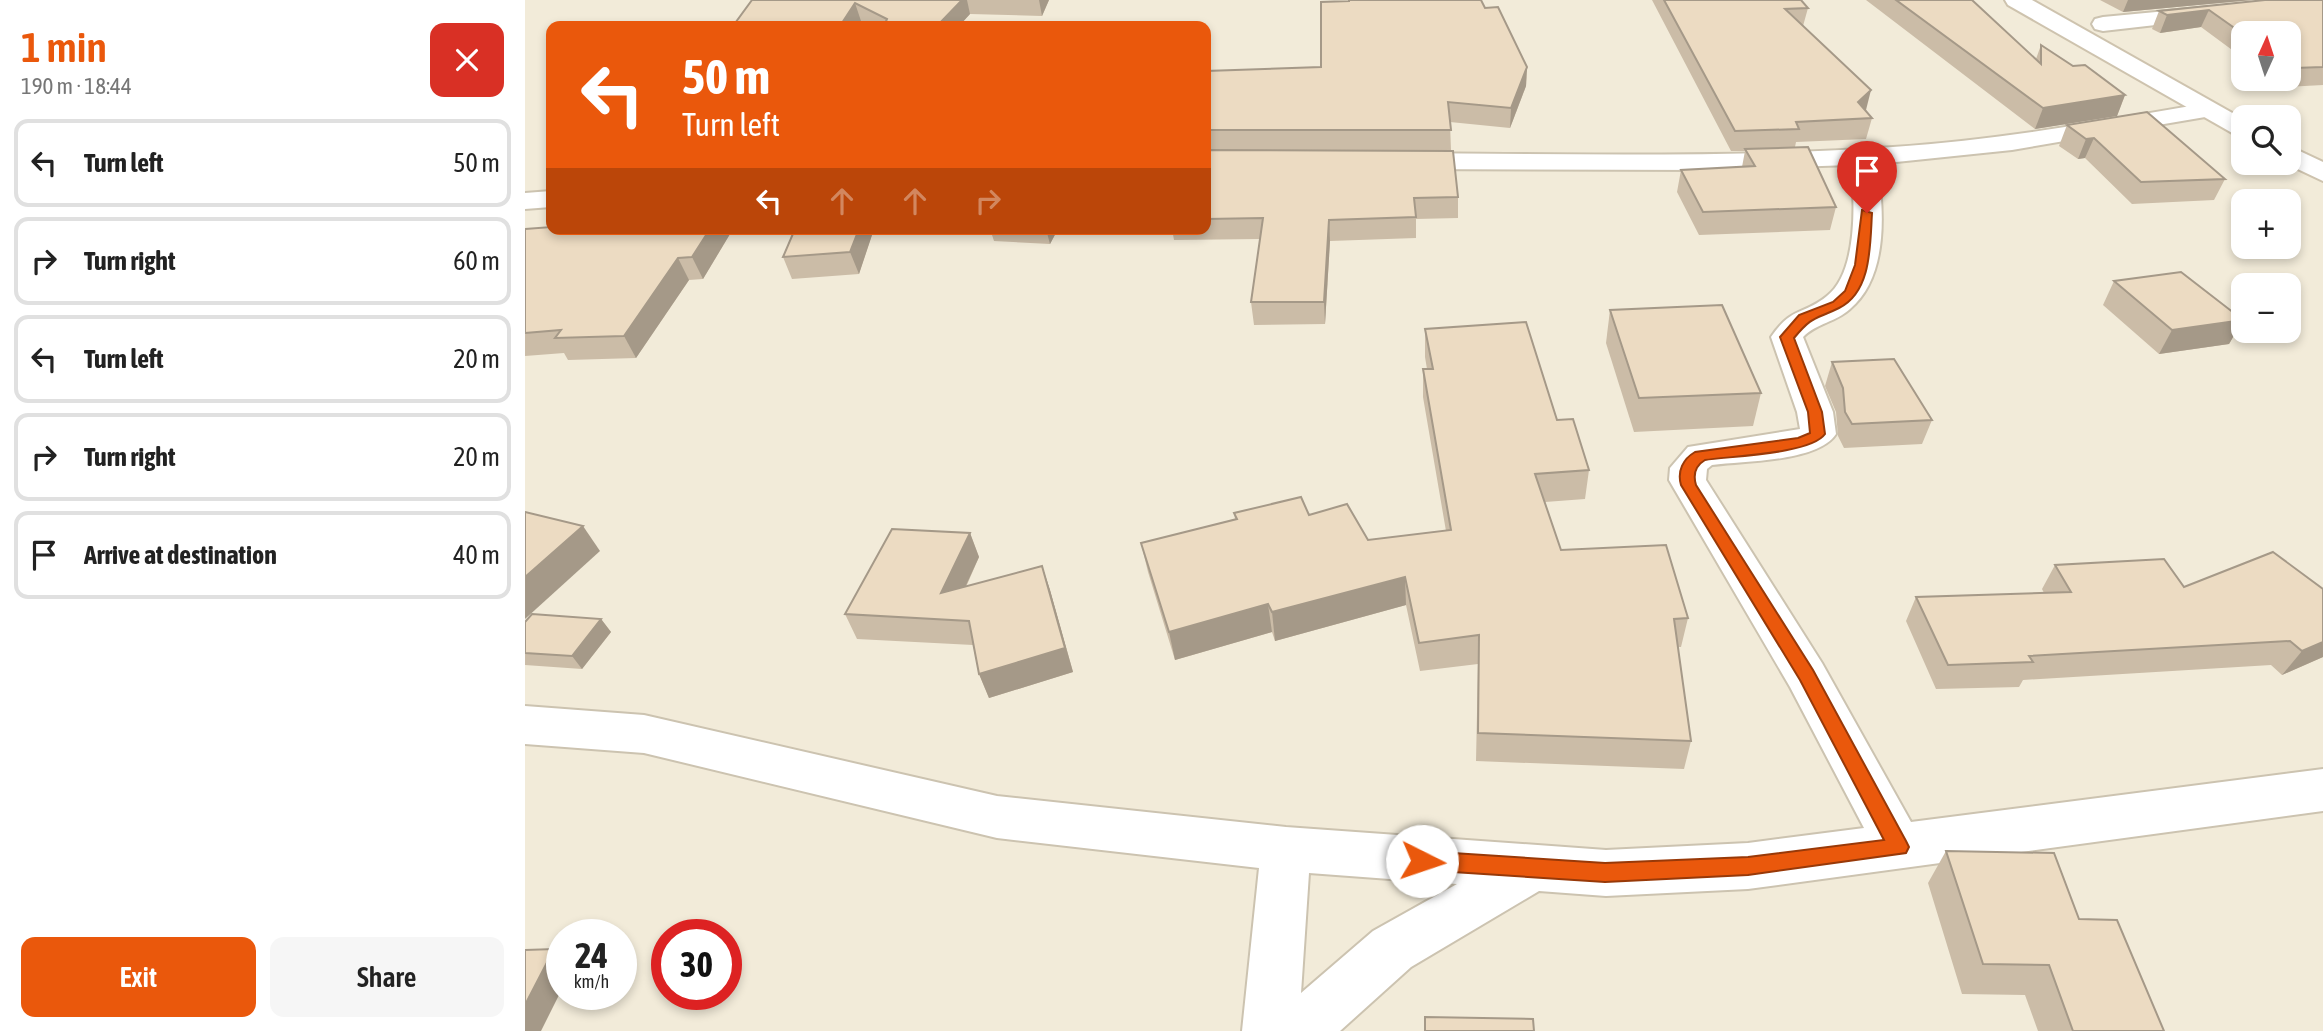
<!DOCTYPE html>
<meta charset="utf-8">
<style>
body{margin:0;font-family:"Asap Condensed",sans-serif;background:#f6f6f6;color:#222;height:100vh;display:flex;flex-direction:column;font-size:26px;white-space:nowrap}
*{box-sizing:border-box;margin:0}
p{font-size:23px;color:#767676}
.icon{flex:none;width:38px;height:38px;fill:none;stroke:currentColor;stroke-width:2;stroke-linecap:round;stroke-linejoin:round}
.map{position:relative;flex:1;overflow:hidden}
.drawer{display:flex;flex-direction:column;background:#fff;width:525px}
.drawer>*{flex:none}
.top-card{position:absolute;left:21px;top:21px;width:665px;height:214px;border-radius:14px;box-shadow:0 4px 10px #0003;background:#ea580c;color:#fff;overflow:hidden}
.needle{width:46px;rotate:3deg}
.buttons{position:absolute;left:1706px;top:21px;display:grid;gap:14px}
.buttons a{display:grid;place-items:center;width:70px;height:70px;border-radius:14px;background:#fff;box-shadow:0 4px 10px #0003;font-size:35px}
.speed{position:absolute;left:21px;top:919px;display:flex;gap:14px;font-size:35px;font-weight:700;text-align:center}
.speed>*{display:grid;place-content:center;width:91px;height:91px;border-radius:50%;background:#fff;box-shadow:0 4px 10px #0003;line-height:1}
.speed small{font-size:18px;font-weight:400}
.speed .limit{border:10px solid #d22;background:#fff;color:#111}
.pin{position:absolute;display:grid;place-items:center;width:60px;height:60px;color:#fff;margin:-72px -30px;border-radius:50% 50% 50% 0;rotate:-45deg;box-shadow:0 0 7px #0007}
.pin .icon{rotate:45deg}
.me{position:absolute;width:77px;margin:-38px;rotate:94deg;stroke-linejoin:round;filter:drop-shadow(0 0 5px #0008)}
.turn{display:flex;align-items:center;gap:24px;height:147px;padding:0 21px;font-size:32px}
.turn .icon{width:91px;height:91px;stroke-width:2.5}
.turn b{display:block;font-size:49px;line-height:60px}
.lanes{display:flex;align-items:center;height:66px;padding:0 21px;background:#0003;justify-content:center;gap:35px;direction:ltr}
.lanes .off{opacity:.35}
.round{display:grid;place-items:center;flex:none;width:74px;height:74px;border-radius:14px;background:#f6f6f6}
.head{display:flex;align-items:center;justify-content:space-between;height:119px;padding:0 21px}
h1{font-size:42px;font-weight:600;line-height:52px;color:#ea580c}
.action{display:flex;gap:14px;margin-top:auto;padding:14px 21px}
.action a{flex:1;height:80px;border-radius:14px;background:#ea580c;color:#fff;font-size:28px;font-weight:600;line-height:80px;text-align:center}
.action a+a{background:#f6f6f6;color:#222}
ul{padding:0;list-style:none}
li{display:flex;align-items:center;gap:21px;height:88px;margin:0 14px 10px;padding:0 7px;border:4px solid #e0e0e0;border-radius:14px}
li div{flex:1}
li b{display:block;font-size:26px}
li em{font-style:normal}
main{display:flex;flex:1;min-height:0}
.map>svg:first-child{display:block}
.residential{fill:#f2ebd9;fill-rule:evenodd}
.lines{fill:none;stroke-linecap:round;stroke-linejoin:round}
.street-casing{stroke:#ccc3b0;stroke-width:4}
.secondary-casing{stroke:#cec3ae;stroke-width:4}
.street{fill:#fff;fill-rule:evenodd}
.secondary{fill:#fff;fill-rule:evenodd}
.wall{fill:#cbbca7}
.shaded-wall{fill:#a59988}
.building{fill:#ecdbc2;stroke:#a59988;stroke-width:2}
.route{fill:#ea580c;stroke:#983908;stroke-width:2}
</style>
<main>
<section class="drawer">
<div class="head"><div><h1>1 min</h1><p>190 m · 18:44</p></div><a class="round" style="background:#d93025;color:#fff"><svg class="icon" aria-label="close" viewBox="0 0 24 24"><path d="M6 6l12 12M18 6L6 18"/></svg></a></div>
<ul>
<li><svg class="icon" aria-label="left" viewBox="0 0 24 24"><path d="M17 20v-9H6M10 6l-5 5 5 5"/></svg><div><b>Turn left</b></div><em>50 m</em></li>
<li><svg class="icon" aria-label="right" viewBox="0 0 24 24"><path d="M7 20v-9h11M14 6l5 5-5 5"/></svg><div><b>Turn right</b></div><em>60 m</em></li>
<li><svg class="icon" aria-label="left" viewBox="0 0 24 24"><path d="M17 20v-9H6M10 6l-5 5 5 5"/></svg><div><b>Turn left</b></div><em>20 m</em></li>
<li><svg class="icon" aria-label="right" viewBox="0 0 24 24"><path d="M7 20v-9h11M14 6l5 5-5 5"/></svg><div><b>Turn right</b></div><em>20 m</em></li>
<li><svg class="icon" aria-label="arrive" viewBox="0 0 24 24"><path d="M6 21V4h12l-3 4 3 4H6"/></svg><div><b>Arrive at destination</b></div><em>40 m</em></li>
</ul>
<div class="action"><a>Exit</a><a>Share</a></div>
</section>
<div class="map">
<svg width="1798" height="1031" viewBox="0 0 1798 1031">
<rect width="100%" height="100%" fill="#fbf8ea"/>
<path class="residential" d="M 0,0 L 1798,0 L 1798,1031 L 0,1031 ZM 26,26 L 681,26 L 681,229 L 26,229 ZM 1718,33 L 1764,33 L 1764,79 L 1718,79 ZM 1718,117 L 1764,117 L 1764,163 L 1718,163 ZM 1718,201 L 1764,201 L 1764,247 L 1718,247 ZM 1718,285 L 1764,285 L 1764,331 L 1718,331 ZM 37,934 L 96,934 L 96,994 L 37,994 ZM 142,934 L 201,934 L 201,994 L 142,994 Z"/>
<g class="lines">
<g class="street-casing">
<g id="street">
<path d="M 1684,7 L 1692,8 L 1695,13 L 1692,18 L 1578,31 L 1570,29 L 1567,24 L 1570,19 L 1578,17 Z"/>
<path d="M 1683,103 L 1692,105 L 1695,110 L 1692,115 L 1487,150 L 1352,164 C 1359,209 1364,276 1325,309 C 1311,322 1292,323 1278,337 L 1308,412 L 1311,434 C 1293,462 1218,461 1187,465 L 1182,469 L 1181,480 L 1297,663 L 1386,822 L 1798,769 L 1798,811 L 1223,889 L 1081,896 L 1014,891 L 886,967 L 815,1031 L 717,1031 L 734,868 L 472,838 L 119,753 L 0,744 L 0,706 L 119,715 L 472,796 L 761,827 L 1081,850 L 1223,843 L 1339,828 L 1265,687 L 1144,480 L 1145,468 L 1163,447 L 1275,429 L 1272,412 L 1246,337 C 1267,306 1279,315 1302,296 C 1333,272 1330,200 1326,165 L 1184,170 L 875,169 L 866,167 L 862,161 L 866,155 L 875,153 C 1039,154 1204,158 1368,147 C 1474,140 1579,121 1683,103 ZM 784,873 L 932,884 L 848,931 L 776,993 Z"/>
<path d="M 26,191 L 26,207 L 0,209 L 0,193 Z"/>
</g>
</g>
<g class="secondary-casing">
<g id="secondary">
<path d="M 1480,0 L 1507,0 L 1718,119 L 1718,137 L 1709,134 L 1483,5 Z"/>
<path d="M 1764,146 L 1798,162 L 1798,181 L 1760,163 L 1764,163 Z"/>
</g>
</g>
<use href="#street" class="street"/>
<use href="#secondary" class="secondary"/>
</g>
<g class="wall">
<path d="M 227,0 L 524,0 L 517,16 L 445,14 L 434,26 L 347,26 L 336,21 L 333,26 L 208,26 Z"/>
<path d="M 1127,0 L 1276,0 L 1283,8 L 1278,26 L 1347,118 L 1341,139 L 1271,142 L 1270,147 L 1311,207 L 1305,230 L 1174,235 L 1152,192 L 1156,170 L 1217,167 L 1220,151 L 1206,151 Z"/>
<path d="M 1341,0 L 1447,0 L 1511,59 L 1516,45 L 1548,66 L 1600,95 L 1592,116 L 1510,129 Z"/>
<path d="M 1575,0 L 1727,0 L 1598,12 Z"/>
<path d="M 1798,0 L 1798,85 L 1759,87 L 1748,79 L 1764,79 L 1764,33 L 1718,33 L 1718,58 L 1676,27 L 1635,33 L 1627,29 L 1634,11 Z"/>
<path d="M 960,8 L 1002,67 L 1001,86 L 985,128 L 925,122 L 926,151 L 933,197 L 933,218 L 891,219 L 891,238 L 805,241 L 800,324 L 729,325 L 726,302 L 735,239 L 649,240 L 647,229 L 681,229 L 681,71 L 796,67 Z"/>
<path d="M 1542,125 L 1700,179 L 1689,200 L 1607,204 L 1560,158 L 1553,159 L 1534,146 Z"/>
<path d="M 0,229 L 208,229 L 178,279 L 164,280 L 111,358 L 43,360 L 39,353 L 0,356 Z"/>
<path d="M 270,229 L 349,229 L 334,274 L 267,279 L 258,257 Z"/>
<path d="M 465,229 L 533,229 L 525,244 L 469,241 Z"/>
<path d="M 1589,281 L 1718,320 L 1704,344 L 1634,354 L 1578,305 Z"/>
<path d="M 1085,310 L 1236,393 L 1228,426 L 1109,432 L 1081,343 Z"/>
<path d="M 900,329 L 1032,420 L 1064,470 L 1060,499 L 1020,502 L 1036,550 L 1163,618 L 1156,647 L 1153,647 L 1166,741 L 1159,769 L 951,761 L 953,664 L 895,671 L 881,605 L 750,641 L 747,632 L 650,660 L 623,572 L 616,543 L 710,519 L 709,513 L 784,515 L 843,540 L 921,531 L 898,397 L 898,369 L 902,369 L 900,357 Z"/>
<path d="M 1307,362 L 1407,420 L 1397,444 L 1319,448 L 1313,436 L 1311,412 L 1300,386 Z"/>
<path d="M 445,533 L 454,557 L 441,587 L 517,566 L 525,590 L 548,672 L 464,698 L 454,674 L 448,645 L 332,639 L 320,614 Z"/>
<path d="M 1530,565 L 1659,587 L 1798,589 L 1798,657 L 1757,675 L 1746,665 L 1498,680 L 1494,687 L 1411,689 L 1381,621 L 1391,597 L 1519,593 L 1517,589 Z"/>
<path d="M 76,619 L 86,632 L 57,669 L 0,665 L 0,622 Z"/>
<path d="M 1421,851 L 1554,919 L 1639,1031 L 1513,1031 L 1500,995 L 1437,994 L 1403,883 Z"/>
</g>
<g class="shaded-wall">
<path d="M 437,0 L 442,0 L 445,14 L 434,26 L 412,26 Z"/>
<path d="M 514,0 L 524,0 L 517,16 Z"/>
<path d="M 1603,0 L 1727,0 L 1598,12 Z"/>
<path d="M 330,3 L 336,21 L 333,26 L 315,26 Z"/>
<path d="M 1684,10 L 1676,27 L 1635,33 L 1642,15 Z"/>
<path d="M 1002,67 L 1001,86 L 985,128 L 986,108 Z"/>
<path d="M 1346,90 L 1341,110 L 1331,119 L 1333,102 Z"/>
<path d="M 1600,95 L 1592,116 L 1510,129 L 1518,108 Z"/>
<path d="M 1569,138 L 1560,158 L 1553,159 L 1561,139 Z"/>
<path d="M 804,220 L 805,241 L 800,324 L 799,302 Z"/>
<path d="M 185,229 L 208,229 L 178,279 L 167,257 Z"/>
<path d="M 334,229 L 349,229 L 334,274 L 325,252 Z"/>
<path d="M 521,229 L 533,229 L 525,244 Z"/>
<path d="M 153,258 L 164,280 L 111,358 L 99,336 Z"/>
<path d="M 1718,320 L 1704,344 L 1634,354 L 1647,330 Z"/>
<path d="M 58,526 L 75,551 L 0,619 L 0,577 Z"/>
<path d="M 445,533 L 454,557 L 426,618 L 416,593 Z"/>
<path d="M 517,566 L 525,590 L 548,672 L 464,698 L 454,674 Z"/>
<path d="M 880,577 L 881,605 L 750,641 L 747,612 Z"/>
<path d="M 743,604 L 747,632 L 650,660 L 644,632 Z"/>
<path d="M 76,619 L 86,632 L 57,669 L 47,656 Z"/>
<path d="M 1798,642 L 1798,657 L 1757,675 L 1777,651 Z"/>
<path d="M 29,949 L 37,957 L 37,989 L 16,1031 L 0,1031 L 0,1005 Z"/>
</g>
<g class="building">
<path d="M 227,0 L 437,0 L 412,26 L 359,26 L 362,19 L 330,3 L 315,26 L 208,26 Z"/>
<path d="M 824,0 L 956,0 L 960,8 L 973,7 L 1002,67 L 986,108 L 923,102 L 926,130 L 681,130 L 681,71 L 796,67 L 796,2 L 824,1 Z"/>
<path d="M 1139,0 L 1276,0 L 1283,8 L 1260,9 L 1346,90 L 1333,102 L 1347,118 L 1271,122 L 1274,129 L 1210,131 Z"/>
<path d="M 1371,0 L 1447,0 L 1516,64 L 1516,45 L 1548,66 L 1560,65 L 1600,95 L 1518,108 Z"/>
<path d="M 1740,0 L 1798,0 L 1798,67 L 1769,68 L 1764,65 L 1764,33 L 1718,34 L 1684,10 L 1642,15 L 1634,11 Z"/>
<path d="M 1622,112 L 1700,179 L 1616,182 L 1569,138 L 1561,139 L 1542,125 Z"/>
<path d="M 1283,147 L 1311,207 L 1178,212 L 1156,170 L 1230,166 L 1220,149 Z"/>
<path d="M 681,150 L 928,151 L 933,197 L 889,198 L 891,217 L 804,220 L 799,302 L 726,302 L 738,218 L 681,219 Z"/>
<path d="M 26,227 L 26,229 L 185,229 L 167,257 L 153,258 L 99,336 L 30,338 L 36,330 L 0,333 L 0,229 Z"/>
<path d="M 270,229 L 334,229 L 325,252 L 258,257 Z"/>
<path d="M 1656,272 L 1718,320 L 1647,330 L 1589,281 Z"/>
<path d="M 1197,305 L 1236,393 L 1114,398 L 1085,310 Z"/>
<path d="M 1001,322 L 1032,420 L 1048,419 L 1064,470 L 1010,474 L 1036,550 L 1141,545 L 1163,618 L 1149,619 L 1166,741 L 953,733 L 954,635 L 894,643 L 880,577 L 747,612 L 743,604 L 644,632 L 616,543 L 712,519 L 709,513 L 776,497 L 784,515 L 822,504 L 843,540 L 926,530 L 898,369 L 908,369 L 900,329 Z"/>
<path d="M 1369,359 L 1407,420 L 1327,424 L 1320,412 L 1318,388 L 1307,362 Z"/>
<path d="M 0,512 L 58,526 L 0,577 Z"/>
<path d="M 367,529 L 445,533 L 416,593 L 517,566 L 540,648 L 454,674 L 444,621 L 320,614 Z"/>
<path d="M 1748,552 L 1798,589 L 1798,642 L 1777,651 L 1765,641 L 1504,656 L 1508,662 L 1423,665 L 1391,597 L 1546,592 L 1530,565 L 1639,559 L 1659,587 Z"/>
<path d="M 7,614 L 76,619 L 47,656 L 0,653 L 0,622 Z"/>
<path d="M 1421,851 L 1529,853 L 1554,919 L 1592,920 L 1639,1031 L 1548,1031 L 1524,965 L 1458,964 Z"/>
<path d="M 29,949 L 0,1005 L 0,950 Z"/>
<path d="M 900,1017 L 1008,1019 L 1009,1031 L 900,1031 Z"/>
</g>
<path class="route" d="M 1337,210 L 1347,213 C 1345,244 1347,292 1314,308 C 1290,320 1288,315 1269,338 L 1297,412 L 1300,434 C 1286,454 1206,456 1180,460 C 1170,466 1168,475 1171,485 L 1288,670 L 1381,841 L 1384,847 L 1381,853 L 1223,875 L 1080,882 L 897,870 L 890,867 L 887,861 L 890,854 L 897,851 L 1080,863 L 1223,857 L 1359,840 L 1275,680 L 1156,485 C 1152,471 1158,459 1170,452 L 1273,438 L 1285,433 L 1283,412 L 1255,337 L 1274,315 L 1308,302 L 1320,291 L 1330,265 Z"/>
</svg>
<div class="buttons">
<a><svg class="needle" viewBox="-14 -14 28 28"><path d="M0-13l5 13h-10z" fill="#e53935"/><path d="M0 13l5-13h-10z" fill="#767676"/></svg></a>
<a><svg class="icon" aria-label="search" viewBox="0 0 24 24"><circle cx="10" cy="10" r="6"/><path d="M15 15l6 6"/></svg></a>
<a>+</a>
<a>−</a>
</div>
<div class="speed"><div>24<small>km/h</small></div><div class="limit">30</div></div>
<div class="pin" style="left:1342px;top:213px;background:#d93025"><svg class="icon" aria-label="arrive" viewBox="0 0 24 24"><path d="M6 21V4h12l-3 4 3 4H6"/></svg></div>
<svg class="me" style="left:897px;top:861px" viewBox="-20 -20 40 40"><circle r="19" fill="#fff"/><path d="M0-13L10 11 0 6-10 11z" fill="#ea580c"/></svg>
<div class="top-card">
<div class="turn"><svg class="icon" aria-label="left" viewBox="0 0 24 24"><path d="M17 20v-9H6M10 6l-5 5 5 5"/></svg><div><b>50 m</b>Turn left</div></div>
<div class="lanes"><svg class="icon" aria-label="left" viewBox="0 0 24 24"><path d="M17 20v-9H6M10 6l-5 5 5 5"/></svg><svg class="icon off" aria-label="ahead" viewBox="0 0 24 24"><path d="M12 20V5M6 11l6-6 6 6"/></svg><svg class="icon off" aria-label="ahead" viewBox="0 0 24 24"><path d="M12 20V5M6 11l6-6 6 6"/></svg><svg class="icon off" aria-label="right" viewBox="0 0 24 24"><path d="M7 20v-9h11M14 6l5 5-5 5"/></svg></div>
</div>
</div>
</main>
